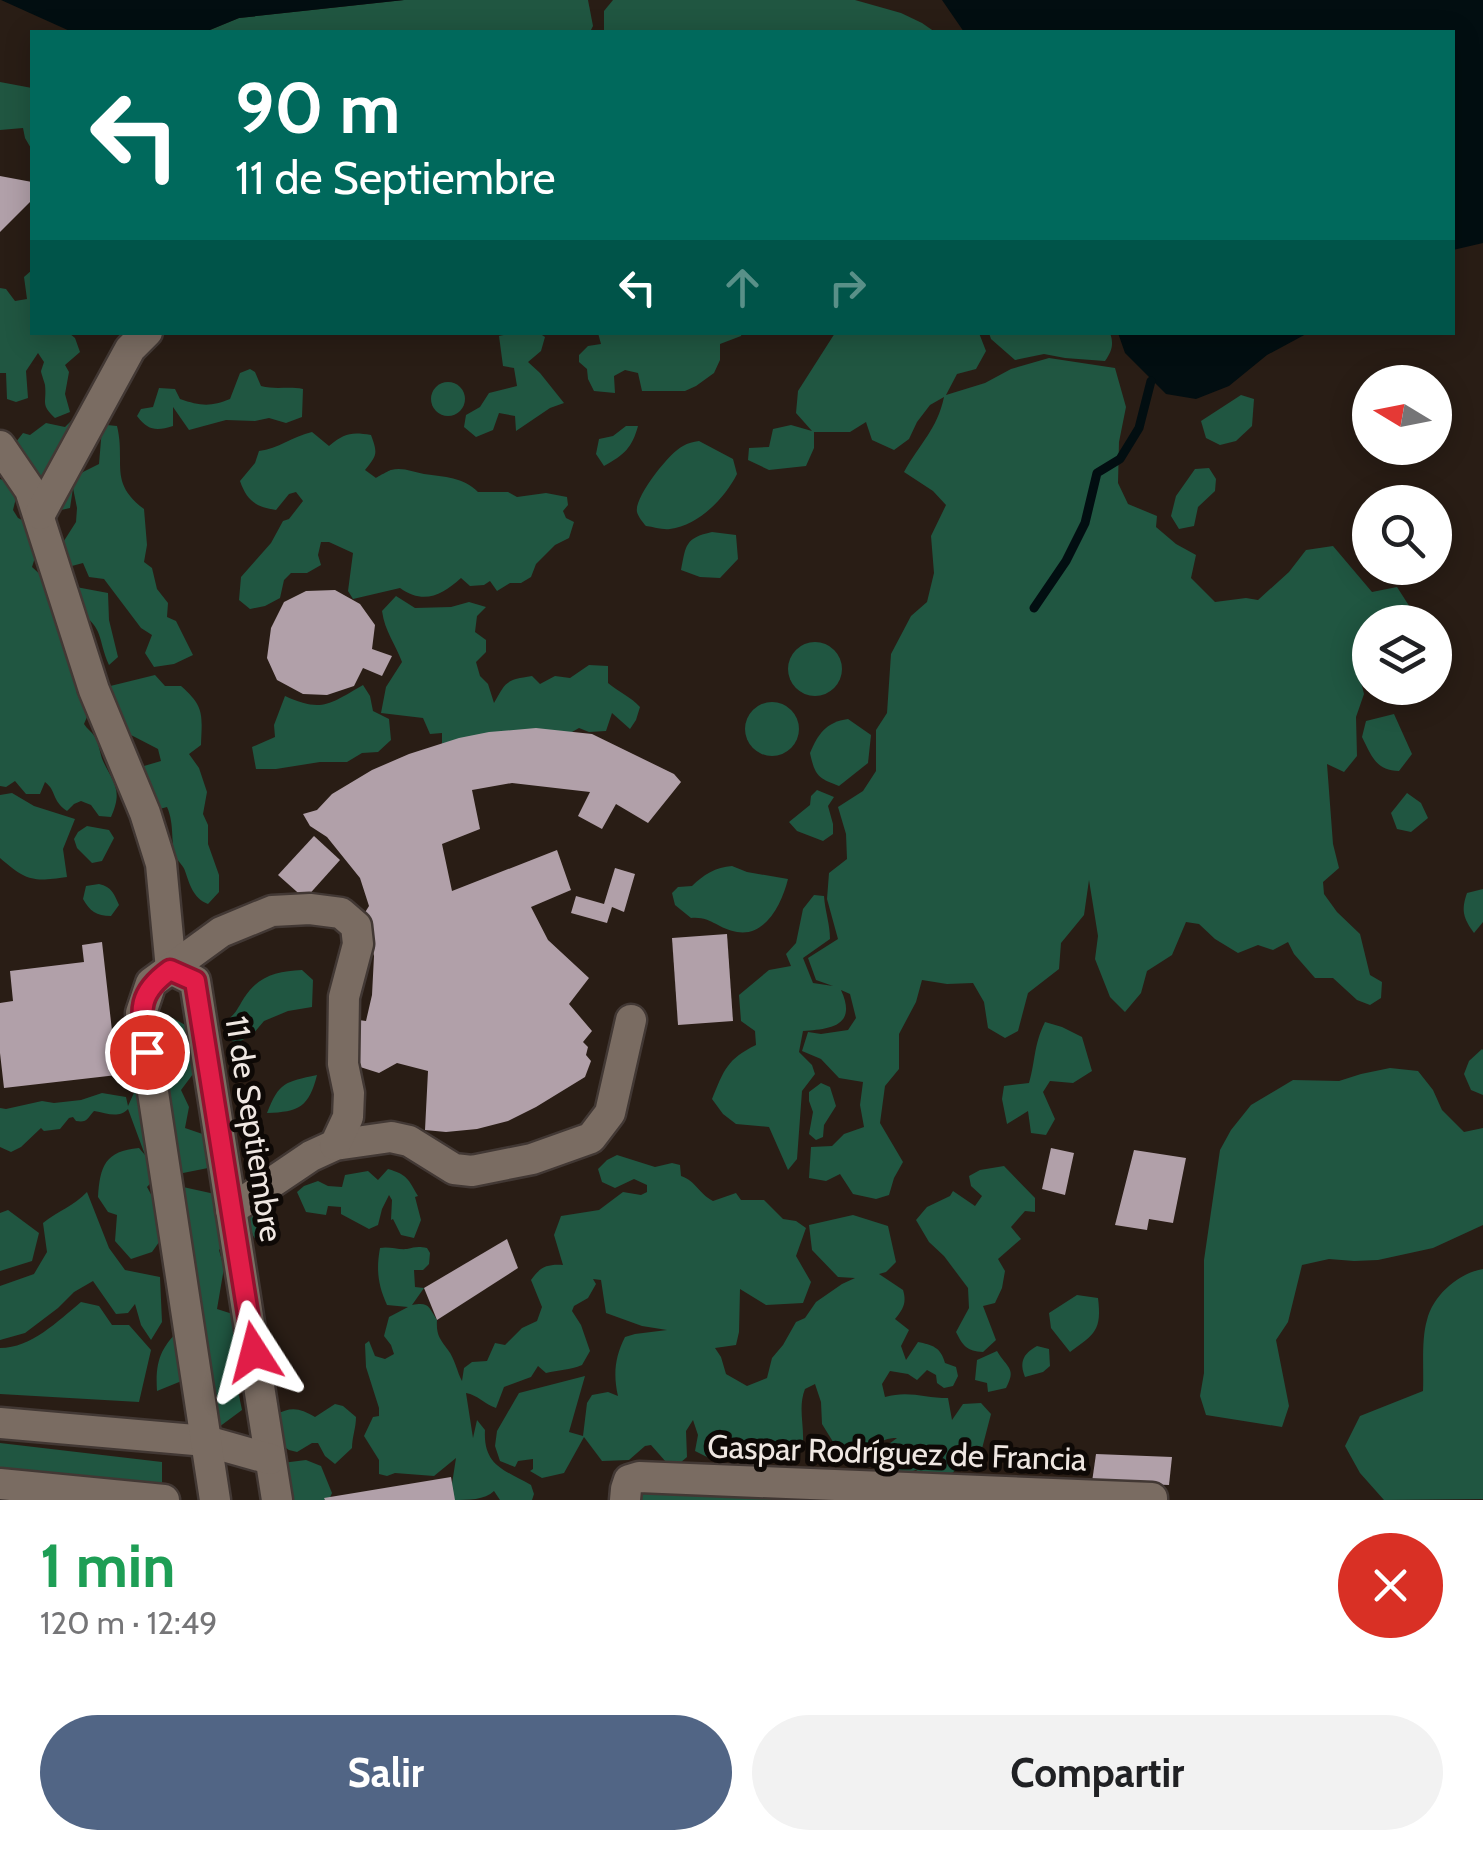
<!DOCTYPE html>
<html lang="es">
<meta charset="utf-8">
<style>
body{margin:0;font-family:Cabin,sans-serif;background:#f2f2f2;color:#202124;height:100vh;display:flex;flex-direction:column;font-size:38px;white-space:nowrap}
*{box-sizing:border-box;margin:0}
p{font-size:32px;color:#757577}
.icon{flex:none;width:55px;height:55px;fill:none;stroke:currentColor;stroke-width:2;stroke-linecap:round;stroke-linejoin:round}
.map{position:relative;height:1500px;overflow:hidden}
.drawer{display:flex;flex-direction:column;background:#fff;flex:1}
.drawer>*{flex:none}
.top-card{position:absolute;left:30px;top:30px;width:1425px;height:305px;border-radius:0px;box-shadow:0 5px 25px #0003;background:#00695c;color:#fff;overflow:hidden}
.needle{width:65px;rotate:280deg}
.buttons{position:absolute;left:1352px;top:365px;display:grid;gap:20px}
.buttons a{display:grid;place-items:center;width:100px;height:100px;border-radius:50%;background:#fff;box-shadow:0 5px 25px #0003;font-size:50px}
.pin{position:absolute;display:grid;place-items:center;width:85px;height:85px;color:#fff;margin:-42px;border:5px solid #fff;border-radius:50%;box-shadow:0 2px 10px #0007}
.me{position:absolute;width:110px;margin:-55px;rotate:351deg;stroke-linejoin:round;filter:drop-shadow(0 0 8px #0008)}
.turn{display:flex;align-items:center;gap:35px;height:210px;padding:0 40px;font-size:45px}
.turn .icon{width:130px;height:130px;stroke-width:2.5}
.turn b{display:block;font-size:70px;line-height:85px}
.lanes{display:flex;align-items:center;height:95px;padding:0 40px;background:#0003;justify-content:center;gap:50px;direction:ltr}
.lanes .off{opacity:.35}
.round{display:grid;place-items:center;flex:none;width:105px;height:105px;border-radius:52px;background:#f2f2f2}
.overview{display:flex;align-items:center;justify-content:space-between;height:170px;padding:0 40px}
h1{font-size:60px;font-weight:800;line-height:75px;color:#1e9e55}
.primary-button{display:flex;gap:20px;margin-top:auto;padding:20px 40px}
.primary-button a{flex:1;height:115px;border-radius:60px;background:#516585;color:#fff;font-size:40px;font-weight:800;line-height:115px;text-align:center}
.primary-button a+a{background:#f2f2f2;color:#202124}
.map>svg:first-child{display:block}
.forest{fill:#205641}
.water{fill:#020e11}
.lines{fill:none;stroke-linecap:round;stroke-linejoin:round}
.stream{stroke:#020e11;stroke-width:9}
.building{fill:#b1a0a9}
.minor-casing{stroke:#423834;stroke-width:35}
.minor{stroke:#7a6c62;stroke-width:30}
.route-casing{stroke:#92132f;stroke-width:25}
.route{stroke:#e11d48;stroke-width:18}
.labels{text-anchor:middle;stroke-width:10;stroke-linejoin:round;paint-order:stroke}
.street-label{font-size:32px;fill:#efe7e2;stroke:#0e0906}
</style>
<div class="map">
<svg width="1483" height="1500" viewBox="0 0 1483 1500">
<rect width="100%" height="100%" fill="#291d15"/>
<g class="forest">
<path d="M 404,0 L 588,0 L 593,26 L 590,32 L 205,32 L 239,18 Z"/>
<path d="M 613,0 L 855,0 L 901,13 L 922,23 L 935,32 L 604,32 L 604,11 Z"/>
<path d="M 0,82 L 32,88 L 32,150 L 25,138 L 23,128 L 0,130 Z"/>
<path d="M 32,270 L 32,332 L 69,333 L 75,338 L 80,352 L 65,365 L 69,372 L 65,394 L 70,412 L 55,418 C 40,404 47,403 45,385 C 45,384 41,373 41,371 L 44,362 L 38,353 L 26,371 L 28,398 L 16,402 L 7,399 L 6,373 L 0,373 L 0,288 L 6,289 L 15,301 L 27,299 L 24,277 Z"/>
<path d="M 512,333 L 539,333 L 545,337 L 541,351 L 528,362 L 540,373 L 564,403 L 550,408 L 516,431 L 515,416 L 499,413 L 493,430 L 476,437 L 464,427 L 466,415 L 480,407 L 489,393 L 517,386 L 514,368 L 503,366 L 499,336 Z"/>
<path d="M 598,333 L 598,332 L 742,333 L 741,336 L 720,344 L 720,360 L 714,373 L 696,386 L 685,391 L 642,391 L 638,373 L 625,370 L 614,376 L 615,393 L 594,391 L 588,379 L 587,369 L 579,362 L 579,355 L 588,346 L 601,344 Z"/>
<path d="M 835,333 L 979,333 L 986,351 L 976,369 L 957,374 L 946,395 L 985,383 L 1011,369 L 1049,358 L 1115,368 L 1126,407 L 1119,442 L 1118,483 L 1128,504 L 1157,516 L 1156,527 L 1176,544 L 1196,555 L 1191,578 L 1215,602 L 1246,598 L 1258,600 L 1289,572 L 1306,550 L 1333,546 L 1372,592 L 1397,587 L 1415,615 L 1411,622 L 1370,622 L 1370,649 L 1361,650 L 1357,665 L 1364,694 L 1356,717 L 1357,756 L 1344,772 L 1327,764 L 1333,844 L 1339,868 L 1323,882 L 1324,894 L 1337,912 L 1360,934 L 1370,975 L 1382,982 L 1381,998 L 1370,1005 L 1357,1000 L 1333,978 L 1315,978 L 1294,954 L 1288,942 L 1273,950 L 1258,945 L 1238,953 L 1215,939 L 1199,924 L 1186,922 L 1172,955 L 1147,971 L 1141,993 L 1125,1012 L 1110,997 L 1095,959 L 1098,936 L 1089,880 L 1084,915 L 1061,943 L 1059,969 L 1028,993 L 1018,1031 L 1005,1038 L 988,1028 L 984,1002 L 973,983 L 947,984 L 922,980 L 916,1002 L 899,1034 L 899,1069 L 885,1086 L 880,1123 L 903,1162 L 894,1178 L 889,1195 L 876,1199 L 853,1194 L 840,1174 L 826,1181 L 809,1178 L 811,1147 L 832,1146 L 844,1134 L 864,1127 L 860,1105 L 863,1082 L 839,1078 L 821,1059 L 802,1051 L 808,1032 L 821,1034 L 848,1030 L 856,1018 L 850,994 L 841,990 C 858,1027 829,1029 803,1031 L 799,1052 L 812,1065 L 815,1074 L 802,1091 L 797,1159 L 788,1170 L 769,1127 L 736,1124 L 723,1114 L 712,1099 C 724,1070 727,1059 756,1045 L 755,1031 L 741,1021 L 739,995 L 769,970 L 791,966 L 786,954 L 796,943 L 803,909 L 814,895 L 824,896 C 825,911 830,924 830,939 L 803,958 L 813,983 L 833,986 L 816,980 L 808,958 L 838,939 L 827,899 L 829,873 L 847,859 L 846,834 L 838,807 L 863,791 L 876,771 L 876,730 L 887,713 L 891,654 L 911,616 L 927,602 L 934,573 L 931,536 L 946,505 L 933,491 L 904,472 C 920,443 937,430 944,397 L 930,405 L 917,422 L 909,439 L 894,450 L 872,440 L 866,422 L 850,432 L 814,432 L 814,448 L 806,466 L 769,470 L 748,460 L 749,448 L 769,447 L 773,429 L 791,425 L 812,431 L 796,413 L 798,391 Z"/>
<path d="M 989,333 L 1110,333 C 1114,344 1112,351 1105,361 L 1065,358 L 1044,354 L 1015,360 L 991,339 Z"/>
<path d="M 250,369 L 255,372 L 261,386 C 276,390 288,386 303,389 L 302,417 L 286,423 L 269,418 L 255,421 L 226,420 L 189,430 L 173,407 L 173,426 C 157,431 148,431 137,416 L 141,409 L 153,407 L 159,388 L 175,389 L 180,399 C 200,406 211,407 230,399 L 240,373 Z"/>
<circle cx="448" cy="399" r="17"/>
<path d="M 1241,395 L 1254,399 L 1252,426 L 1236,441 L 1220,445 L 1206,438 L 1201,421 Z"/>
<path d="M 78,414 L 72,483 L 83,472 L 99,464 L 102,428 L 107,425 L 117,426 C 126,463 108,482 144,509 L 147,545 L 144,562 L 152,568 L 157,589 L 168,603 L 167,617 L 176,621 L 193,655 L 174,664 L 154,667 L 145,653 L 152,635 L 141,628 L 104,579 L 89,577 L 83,563 L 68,567 L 62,544 L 76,522 L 77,508 L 73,488 L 70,508 L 52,512 L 6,461 L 16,442 L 23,433 L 30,435 L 46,423 L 65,427 Z"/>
<path d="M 626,426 L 638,426 C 632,448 624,455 604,466 L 596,454 L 599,439 L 613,436 Z"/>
<path d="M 312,432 L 329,446 C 345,433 351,432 371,435 C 378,454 377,455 365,470 L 376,478 C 377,477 390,470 391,470 C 403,467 413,472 424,474 C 445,477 463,477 478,492 L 508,492 L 517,497 L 546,493 L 567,497 L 568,505 L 563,511 L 566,518 L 574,522 L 569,538 L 555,545 L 536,564 L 531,577 L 521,583 L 510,583 L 497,591 L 490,581 L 484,585 L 470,586 L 461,578 C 442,595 424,605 400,588 L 353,599 L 348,591 L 353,553 L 329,542 L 321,542 L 318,555 L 321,565 L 307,573 L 291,573 L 284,580 L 280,598 L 265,606 L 250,609 L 239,600 L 241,577 L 271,543 L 283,521 L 289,519 L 303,501 L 296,492 L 289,494 L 276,510 C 256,507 247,501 240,481 L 255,463 L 259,451 C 278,449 293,436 312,432 Z"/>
<path d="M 699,441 L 733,459 L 737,474 C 725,498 698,526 670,529 C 662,530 654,527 646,526 C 643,523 638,516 637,512 C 634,497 670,452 683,446 C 688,443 693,442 699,441 Z"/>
<path d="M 1209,468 L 1216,479 L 1215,491 L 1198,507 L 1194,526 L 1179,529 L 1171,516 L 1176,496 L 1195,469 Z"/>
<path d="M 0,479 L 9,482 L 17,494 L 13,510 L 18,518 L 28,523 L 37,551 L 32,567 L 45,579 L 72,647 L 77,694 L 89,712 L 84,724 C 87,729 92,732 95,737 C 99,743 100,754 103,761 C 114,784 123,790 111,817 L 99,816 L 91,805 L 81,801 L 74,804 L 67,811 C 51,800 57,791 45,782 L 40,794 L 26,794 L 15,781 L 6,787 L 0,786 Z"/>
<path d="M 712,532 L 736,535 L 738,559 L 720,578 L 700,577 L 681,570 C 686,545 685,538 712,532 Z"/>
<path d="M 76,587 L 108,593 L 109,620 L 118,657 L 109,665 C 97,638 105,629 78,611 Z"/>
<path d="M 396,596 L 415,608 L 451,607 L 469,602 L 486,607 L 477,616 L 475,632 L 486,640 L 486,652 L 476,662 L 480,676 L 488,684 L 494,703 C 506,682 505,680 532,676 L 540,684 L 555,676 L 570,678 L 589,665 L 608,666 L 608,683 C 619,692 631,697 640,707 L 636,720 L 630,729 L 612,713 L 606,731 L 589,732 L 579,728 L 565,736 L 442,744 L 442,733 L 430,734 L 423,718 L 381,713 L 386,687 L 402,662 C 395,643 385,632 382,611 Z"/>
<circle cx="815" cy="669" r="27"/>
<path d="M 155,675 L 165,686 L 181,686 C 205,707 202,715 201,745 L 189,754 L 199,768 L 207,792 L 203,814 L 208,825 L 208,844 L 219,875 L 219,892 L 208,904 C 193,898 190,885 185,871 C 184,866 178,862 176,857 C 170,843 175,825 167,807 L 145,813 L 131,780 L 144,766 L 161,761 L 158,749 L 131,735 L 113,738 L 94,690 Z"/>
<path d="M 363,685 L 370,696 L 373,711 L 389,719 L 391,740 L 378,752 L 362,753 L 347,762 L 320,762 L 276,769 L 256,769 L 252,747 L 275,737 L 274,725 L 285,696 C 322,713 330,704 363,685 Z"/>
<circle cx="772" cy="729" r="27"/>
<path d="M 1394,714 L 1412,754 L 1399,771 C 1376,771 1371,755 1362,737 L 1366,721 Z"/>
<path d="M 848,719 L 871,735 L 868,763 L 839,786 C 818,778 815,776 810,753 C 818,734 826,722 848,719 Z"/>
<path d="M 817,790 L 834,797 L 828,806 L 833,824 L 833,834 L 823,841 L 797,831 L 789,822 L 810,805 L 811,796 Z"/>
<path d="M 12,793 L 34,806 L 75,819 L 63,849 L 67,877 C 32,882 27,881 0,858 L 0,795 Z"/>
<path d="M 1407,793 L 1421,803 L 1428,818 L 1411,832 L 1397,829 L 1391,813 Z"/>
<path d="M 87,826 L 109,830 L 114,838 L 102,861 L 92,863 L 77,848 L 74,839 L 78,832 Z"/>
<path d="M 732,866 L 747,872 L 788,879 C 782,903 766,937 737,932 C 718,929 711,916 691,918 L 675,905 L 672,893 L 678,887 L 692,886 C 703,875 716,867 732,866 Z"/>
<path d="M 99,884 C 112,887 114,894 119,905 L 111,916 C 96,916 90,911 83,899 L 86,886 Z"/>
<path d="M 1483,889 L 1483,922 L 1474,933 C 1463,918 1461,910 1467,893 Z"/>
<path d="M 302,970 L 313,980 L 312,1007 L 288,1011 L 264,1021 L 253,1034 L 237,1043 L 227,1039 L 223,1023 C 236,1014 236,1011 244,998 C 258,976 277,971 302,970 Z"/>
<path d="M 141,1013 L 169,1016 L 205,1036 L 193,1074 L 181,1090 L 189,1107 L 185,1128 L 220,1140 L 208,1168 L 163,1177 L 159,1174 L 147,1187 L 169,1227 L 183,1187 L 224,1196 L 240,1226 L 219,1250 L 224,1268 L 217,1309 L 239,1316 L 254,1359 L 237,1386 L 242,1410 L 219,1427 L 189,1378 L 157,1391 C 155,1360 161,1347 183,1326 L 169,1228 L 152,1252 L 131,1259 L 115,1241 L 117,1215 L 108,1212 L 98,1197 C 100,1166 105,1151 139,1148 L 145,1155 L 128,1109 C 118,1119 107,1113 94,1111 C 87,1118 88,1123 76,1121 L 73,1117 L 69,1118 L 60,1129 L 44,1131 L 41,1128 L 21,1147 L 11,1152 L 0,1147 L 0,1108 L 6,1109 L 42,1101 L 54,1103 L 81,1100 L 102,1093 L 126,1097 L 128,1106 L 147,1064 Z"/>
<path d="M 1045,1022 L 1062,1027 L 1082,1037 L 1092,1071 L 1073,1083 L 1050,1081 L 1043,1092 L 1055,1119 L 1046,1135 L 1031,1133 L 1028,1111 L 1007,1124 L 1002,1099 L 1004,1086 L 1029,1083 C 1036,1059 1033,1047 1045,1022 Z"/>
<path d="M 1482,1049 L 1483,1050 L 1483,1095 L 1471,1090 L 1464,1074 L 1469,1061 Z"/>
<path d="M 1390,1068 L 1418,1071 L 1433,1090 L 1442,1110 L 1464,1132 L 1483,1128 L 1483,1225 L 1433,1248 L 1378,1260 L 1354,1261 L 1329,1259 L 1302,1265 L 1288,1322 L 1276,1340 L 1289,1406 L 1282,1427 L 1206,1415 L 1200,1396 L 1204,1373 L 1204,1260 L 1220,1150 L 1231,1130 L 1251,1105 L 1293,1080 L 1339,1081 L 1361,1074 Z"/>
<path d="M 317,1075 C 309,1107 299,1112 267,1113 C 279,1082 285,1082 317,1075 Z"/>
<path d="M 821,1083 L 830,1087 L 836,1106 L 824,1125 L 823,1137 L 816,1140 L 809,1134 L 813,1112 L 809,1101 L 809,1092 Z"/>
<path d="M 617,1155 L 655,1167 L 672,1163 L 680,1165 L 681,1176 C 696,1181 699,1194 713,1201 L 736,1193 L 741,1200 L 764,1200 L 783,1219 L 796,1221 L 806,1228 L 796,1256 L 811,1282 L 803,1303 L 766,1305 L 740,1289 L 739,1332 L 736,1345 L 715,1348 L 721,1357 L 726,1374 L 747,1386 L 767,1378 L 772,1358 L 783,1345 L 796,1322 L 805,1318 L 816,1302 L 842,1284 L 855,1278 L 838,1277 L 812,1250 L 809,1225 L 853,1215 L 888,1226 L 896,1262 L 886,1272 L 879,1274 L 903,1290 C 907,1303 903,1309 895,1319 L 909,1330 L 901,1346 L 906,1360 L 918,1342 C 932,1345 941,1347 945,1363 L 956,1367 L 958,1376 L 953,1386 L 944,1388 L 937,1383 L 936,1375 L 927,1370 L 917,1380 L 908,1374 L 890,1371 L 882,1384 L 885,1397 C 908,1390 925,1398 948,1398 L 952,1420 L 963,1404 L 981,1403 L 991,1414 L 978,1464 L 971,1468 L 962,1464 L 950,1475 L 926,1478 L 916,1470 L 900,1475 L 887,1464 L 889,1444 L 897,1438 C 878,1438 874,1448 866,1464 L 843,1458 L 822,1424 L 821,1402 L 815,1384 L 805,1389 C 798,1407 804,1423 803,1443 C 778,1468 758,1468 734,1442 L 726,1456 L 711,1459 L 695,1451 L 698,1435 L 693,1420 L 686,1431 L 687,1457 L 680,1463 L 666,1462 L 651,1445 L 645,1446 L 629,1460 L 602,1461 L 584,1437 L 564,1473 L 542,1478 L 530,1471 L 533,1469 L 533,1459 L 518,1461 L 515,1467 L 500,1461 L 495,1446 L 497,1431 L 519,1393 L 585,1376 L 569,1432 L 583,1436 L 587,1403 L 592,1395 L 608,1392 L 618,1396 C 613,1374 615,1357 625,1337 L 635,1334 L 667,1330 L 642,1326 L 606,1313 L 601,1280 L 593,1279 L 596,1284 L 588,1298 L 574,1306 L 572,1311 L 581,1325 L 590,1351 L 582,1365 C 570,1370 558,1370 546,1373 L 538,1366 L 531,1377 L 504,1387 L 496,1408 C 484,1404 478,1395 466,1393 L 473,1438 L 477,1420 L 485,1430 C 483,1466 505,1470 531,1485 L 534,1494 L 532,1500 L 500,1500 L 494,1491 C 485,1500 468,1500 453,1500 L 451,1490 L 456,1458 L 434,1476 L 395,1473 L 387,1476 L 379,1474 L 379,1460 L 364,1436 L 373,1417 L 379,1416 L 379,1408 L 366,1367 L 365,1344 L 369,1341 L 375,1356 L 385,1359 L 394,1354 L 391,1345 L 384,1336 L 389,1317 L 408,1307 L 387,1305 C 378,1285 376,1270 380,1248 C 389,1246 398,1250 407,1249 C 415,1247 418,1246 427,1248 L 430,1253 L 429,1264 L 423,1270 L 414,1270 L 415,1287 L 424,1288 L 412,1305 C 429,1302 428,1306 437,1320 C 436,1335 440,1339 448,1350 C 455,1359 457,1372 462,1381 L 464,1368 L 472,1362 L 487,1361 L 495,1343 L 505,1345 L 522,1328 L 537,1321 L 542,1307 L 531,1280 C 540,1267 547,1264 563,1265 L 554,1235 L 561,1216 L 599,1210 L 623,1192 L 641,1195 L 647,1192 L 647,1185 L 634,1179 L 615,1188 L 602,1182 L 598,1169 L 607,1160 Z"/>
<path d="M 1004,1166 L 1035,1198 L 1035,1212 L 1025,1211 L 1011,1227 L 1021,1239 L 998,1259 L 1005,1271 L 1002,1288 L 995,1303 L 983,1306 L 996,1340 L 983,1352 C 967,1351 963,1346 956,1332 L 969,1308 L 968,1288 L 944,1256 L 929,1242 L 916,1220 L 927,1207 L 950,1196 L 953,1191 L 975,1206 L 982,1196 L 971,1186 L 969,1176 L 980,1170 Z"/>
<path d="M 388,1169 C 408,1175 408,1179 418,1196 L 415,1197 L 421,1220 L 414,1238 L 401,1235 L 393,1219 L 391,1220 L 392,1200 L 389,1195 L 382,1209 L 378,1225 L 369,1229 L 341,1214 L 341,1207 L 328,1206 L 326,1215 L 306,1212 L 297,1192 L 304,1186 L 318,1181 L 328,1186 L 342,1187 L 345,1175 L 368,1171 L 378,1180 Z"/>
<path d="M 87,1192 L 109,1248 L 125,1270 L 160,1277 L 162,1322 L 151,1340 L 141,1325 L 135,1304 L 128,1313 L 116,1314 L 93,1281 L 74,1292 L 58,1308 L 25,1333 L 0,1340 L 0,1286 L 34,1274 L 47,1252 L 43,1223 C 58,1211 74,1206 87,1192 Z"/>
<path d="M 260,1209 L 277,1226 L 280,1232 L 266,1244 C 251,1242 251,1230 250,1217 Z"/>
<path d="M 8,1210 L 39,1233 L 32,1261 L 0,1271 L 0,1213 Z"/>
<path d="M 1483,1269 L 1483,1499 L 1384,1500 L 1360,1473 L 1345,1446 L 1360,1416 L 1423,1391 C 1424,1370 1421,1340 1427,1320 C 1433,1295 1459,1273 1483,1269 Z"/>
<path d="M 1077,1295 L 1098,1298 C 1102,1330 1095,1334 1070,1352 L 1051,1328 L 1049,1313 Z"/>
<path d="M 81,1302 L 99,1306 L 112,1325 L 129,1325 L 151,1350 L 139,1402 L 0,1394 L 0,1348 C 31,1348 58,1321 81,1302 Z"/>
<path d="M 1037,1346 L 1049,1349 L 1050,1366 L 1043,1372 L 1025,1377 C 1019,1362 1023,1354 1037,1346 Z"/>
<path d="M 997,1351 C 1007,1368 1017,1368 1006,1388 L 988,1392 L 987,1383 L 975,1380 L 977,1360 Z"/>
<path d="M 335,1404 L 343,1406 L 356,1417 C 356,1428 352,1437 352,1448 L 335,1464 L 325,1456 L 318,1443 L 312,1443 L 297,1452 L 289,1450 L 275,1441 L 275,1415 C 291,1406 300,1408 315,1417 Z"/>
<path d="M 0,1443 L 162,1462 L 162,1491 L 0,1472 Z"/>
<path d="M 306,1460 L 321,1466 L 332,1493 L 329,1500 L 271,1500 L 282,1463 Z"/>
<path d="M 648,1490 L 818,1492 L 815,1500 L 637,1500 Z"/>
</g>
<g class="water">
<path d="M 1,0 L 404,0 L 239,18 L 205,32 L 72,32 Z"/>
<path d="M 942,0 L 1483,0 L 1483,243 L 1453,250 L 1452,32 L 964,32 Z"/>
<path d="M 1118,333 L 1118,332 L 1308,333 L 1267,355 L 1229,386 L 1196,399 L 1166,394 L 1125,353 Z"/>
</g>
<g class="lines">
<path class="stream" d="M 1034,608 L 1066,561 L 1085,523 L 1097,473 L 1120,459 L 1139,428 L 1151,381"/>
</g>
<g class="building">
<path d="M 0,176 L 32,182 L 32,200 L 0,232 Z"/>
<path d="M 335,590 L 360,604 L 375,625 L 372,649 L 392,656 L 382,676 L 363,668 L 354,686 L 327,695 L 303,694 L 277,680 L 267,658 L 271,628 L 284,602 L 306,591 Z"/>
<path d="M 536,728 L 592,734 L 674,774 L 681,782 L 648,823 L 616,804 L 602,829 L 578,816 L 590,792 L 512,783 L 472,790 L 480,829 L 442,844 L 452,891 L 557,850 L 571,890 L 531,907 L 548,940 L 589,978 L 569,1004 L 592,1031 L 583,1042 L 588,1047 L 586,1055 L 591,1061 L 585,1077 L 536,1107 L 508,1121 L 477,1129 L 446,1132 L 425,1130 L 428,1071 L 397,1063 L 379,1073 L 357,1066 L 351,1019 L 366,1021 L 372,995 L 374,956 L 364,914 L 369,906 L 360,878 L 327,837 L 310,826 L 303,814 L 317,810 L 332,794 L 372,770 L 409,754 L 459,738 L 489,732 Z"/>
<path d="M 314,836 L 340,860 L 305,899 L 278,875 Z"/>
<path d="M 615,868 L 635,874 L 624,912 L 612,907 L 607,923 L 571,913 L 576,896 L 604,904 Z"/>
<path d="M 727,934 L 733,1021 L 678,1025 L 672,938 Z"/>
<path d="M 102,942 L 117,1075 L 4,1088 L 0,1053 L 0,1003 L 13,1001 L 10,971 L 84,962 L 82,945 Z"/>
<path d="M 1051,1148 L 1074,1153 L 1065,1195 L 1042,1189 Z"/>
<path d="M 1134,1150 L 1186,1158 L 1173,1223 L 1149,1219 L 1147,1230 L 1115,1225 Z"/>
<path d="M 507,1239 L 518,1268 L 437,1320 L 424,1288 Z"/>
<path d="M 1096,1454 L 1172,1457 L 1169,1485 L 1092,1482 Z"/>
<path d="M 451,1477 L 455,1500 L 325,1500 L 324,1498 Z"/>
</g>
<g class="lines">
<g class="minor-casing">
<g id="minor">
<path d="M 0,446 L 30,490 L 94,690 L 145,813 L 161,864 L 171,969"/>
<path d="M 40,514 L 130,349 L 147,332"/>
<path d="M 171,969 L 195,981 L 277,1500"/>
<path d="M 231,1210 L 311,1156 L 335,1145 L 391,1137 L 409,1141 L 454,1169 L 472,1171 L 532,1159 L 591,1138 L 610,1113 L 631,1020"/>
<path d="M 0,1423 L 206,1441 L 270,1459"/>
<path d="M 0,1484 L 164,1500"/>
<path d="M 215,1500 L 141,1013 L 151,983 L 221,932 L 272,911 L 310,909 L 341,913 L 356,926 L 358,944 L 344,997 L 343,1064 L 349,1093 L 348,1117 L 335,1145"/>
<path d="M 625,1500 L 626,1489 L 629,1480 L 639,1477 L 1152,1498 L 1152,1500"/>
</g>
</g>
<use href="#minor" class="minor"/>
</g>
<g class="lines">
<g class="route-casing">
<path id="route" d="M 147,1052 C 141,1012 135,995 170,970 L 195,981 L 254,1352"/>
</g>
<use href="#route" class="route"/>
</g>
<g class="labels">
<g class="street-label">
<text transform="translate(254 1129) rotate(81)" y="11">11 de Septiembre</text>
<text transform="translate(897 1453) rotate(2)" y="11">Gaspar Rodríguez de Francia</text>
</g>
</g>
</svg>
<div class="buttons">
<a><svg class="needle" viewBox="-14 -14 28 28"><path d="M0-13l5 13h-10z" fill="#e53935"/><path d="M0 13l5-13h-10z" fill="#757577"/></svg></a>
<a><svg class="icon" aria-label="search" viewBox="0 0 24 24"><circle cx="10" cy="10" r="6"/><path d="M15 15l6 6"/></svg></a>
<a><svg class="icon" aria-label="layers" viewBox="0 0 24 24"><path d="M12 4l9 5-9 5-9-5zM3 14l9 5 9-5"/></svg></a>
</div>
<div class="pin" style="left:147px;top:1052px;background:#d93025"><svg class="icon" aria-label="arrive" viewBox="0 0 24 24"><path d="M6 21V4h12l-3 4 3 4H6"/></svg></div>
<svg class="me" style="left:254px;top:1352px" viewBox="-20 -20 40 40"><path d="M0-17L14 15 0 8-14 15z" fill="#e11d48" stroke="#fff" stroke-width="4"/></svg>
<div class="top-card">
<div class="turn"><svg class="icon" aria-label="left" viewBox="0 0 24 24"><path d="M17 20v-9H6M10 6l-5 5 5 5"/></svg><div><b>90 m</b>11 de Septiembre</div></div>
<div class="lanes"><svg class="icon" aria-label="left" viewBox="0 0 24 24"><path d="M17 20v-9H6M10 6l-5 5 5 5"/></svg><svg class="icon off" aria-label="ahead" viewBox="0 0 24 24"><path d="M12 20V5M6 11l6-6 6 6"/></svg><svg class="icon off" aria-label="right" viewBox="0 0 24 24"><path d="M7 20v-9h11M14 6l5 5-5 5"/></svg></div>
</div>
</div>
<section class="drawer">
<div class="overview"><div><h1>1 min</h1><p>120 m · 12:49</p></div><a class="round" style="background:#d93025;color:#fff"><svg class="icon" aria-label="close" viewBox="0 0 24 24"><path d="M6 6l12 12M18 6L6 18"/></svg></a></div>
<div class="primary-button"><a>Salir</a><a>Compartir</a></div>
</section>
